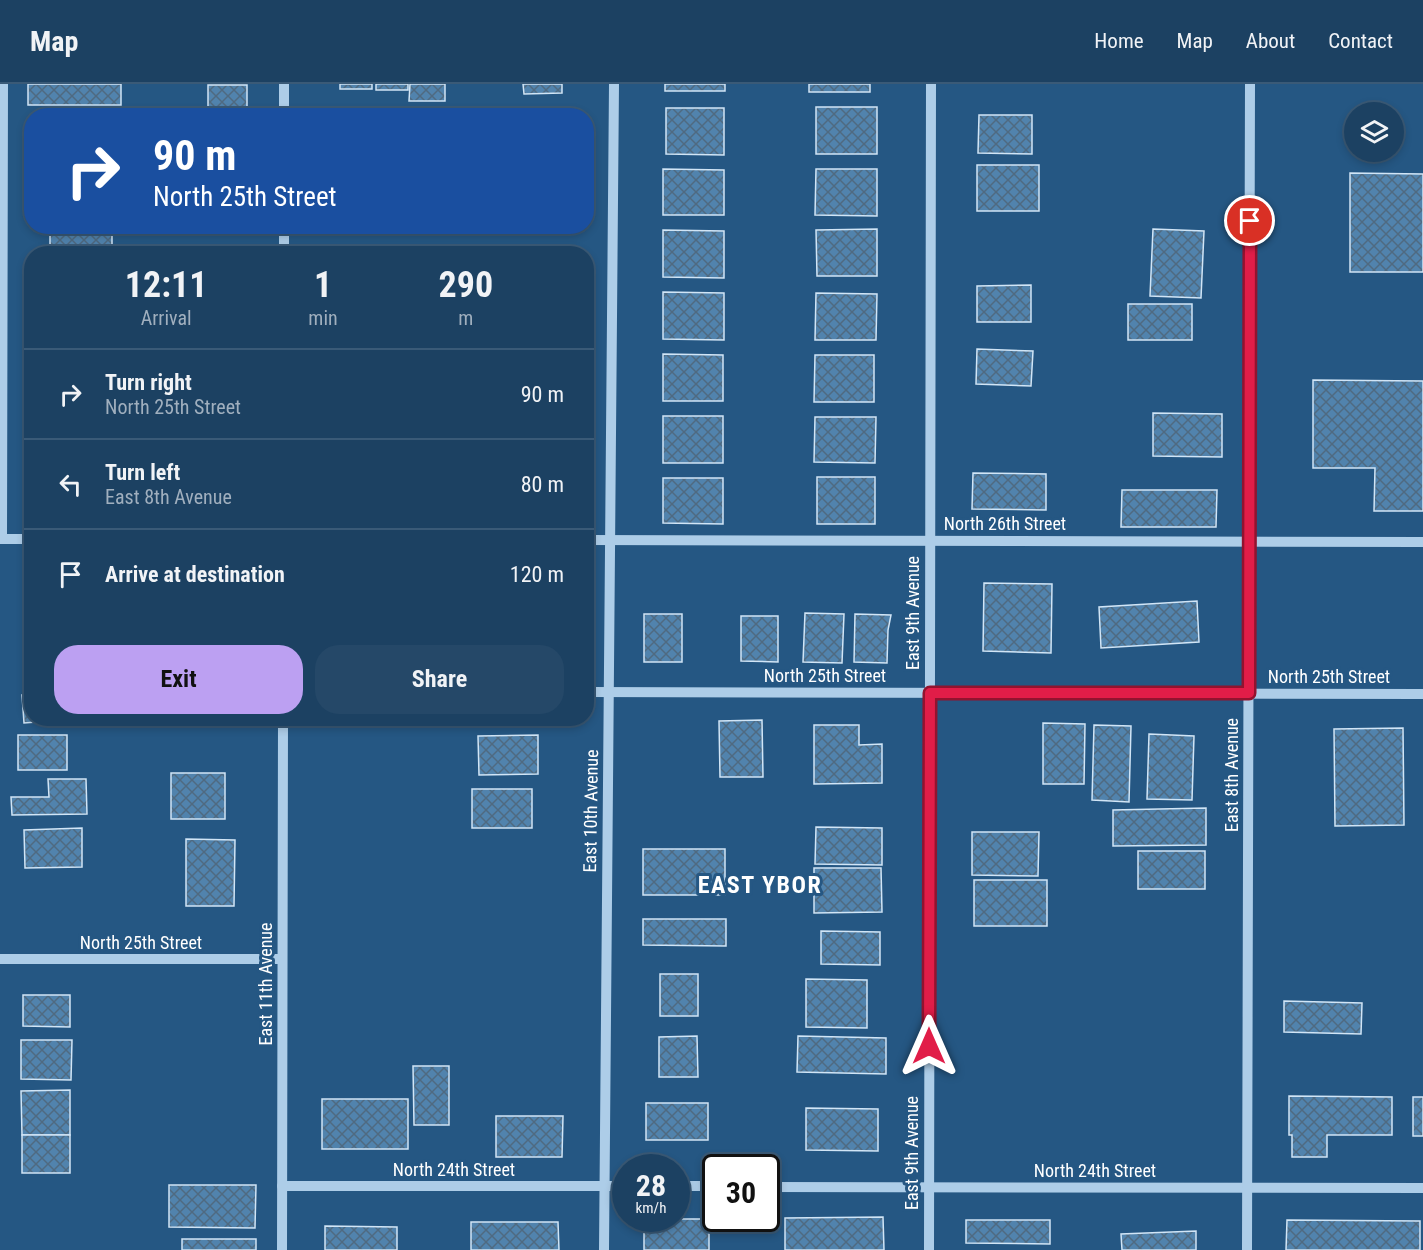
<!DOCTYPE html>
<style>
body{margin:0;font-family:"Roboto Condensed",sans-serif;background:#254868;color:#f1f3f6;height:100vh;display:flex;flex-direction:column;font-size:22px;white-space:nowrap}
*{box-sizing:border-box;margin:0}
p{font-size:20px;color:#a0afbe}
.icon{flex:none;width:33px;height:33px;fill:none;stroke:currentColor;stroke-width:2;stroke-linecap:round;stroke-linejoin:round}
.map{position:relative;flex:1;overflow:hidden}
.side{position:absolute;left:24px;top:162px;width:570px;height:480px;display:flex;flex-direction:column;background:#1c4162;border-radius:24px;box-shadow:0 3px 9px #0003,0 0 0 2px #3a5a77}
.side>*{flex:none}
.hud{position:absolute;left:24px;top:24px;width:570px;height:126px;border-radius:24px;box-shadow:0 3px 9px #0003,0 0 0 2px #3a5a77;background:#1a4fa0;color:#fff;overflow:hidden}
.controls{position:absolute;left:1344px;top:18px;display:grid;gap:12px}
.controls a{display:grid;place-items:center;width:60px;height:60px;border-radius:50%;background:#1c4162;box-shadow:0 3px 9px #0003,0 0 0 2px #3a5a77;font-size:30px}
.speed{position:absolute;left:612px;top:1070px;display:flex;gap:12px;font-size:30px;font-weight:700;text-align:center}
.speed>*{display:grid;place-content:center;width:78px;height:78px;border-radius:50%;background:#1c4162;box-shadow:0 3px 9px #0003,0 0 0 2px #3a5a77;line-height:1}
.speed small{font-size:15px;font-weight:400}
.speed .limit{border:3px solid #111;border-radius:9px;background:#fff;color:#111}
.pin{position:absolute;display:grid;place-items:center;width:51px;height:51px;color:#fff;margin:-26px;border:3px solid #fff;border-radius:50%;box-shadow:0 2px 6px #0007}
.me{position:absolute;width:66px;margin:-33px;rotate:0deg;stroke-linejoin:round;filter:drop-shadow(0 0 4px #0008)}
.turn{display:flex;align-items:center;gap:21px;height:126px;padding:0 30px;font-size:27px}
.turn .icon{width:78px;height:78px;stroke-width:2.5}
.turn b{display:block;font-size:42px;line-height:51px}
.eta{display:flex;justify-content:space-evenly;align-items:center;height:102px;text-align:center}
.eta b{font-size:36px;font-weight:700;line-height:42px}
.button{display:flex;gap:12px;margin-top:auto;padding:12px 30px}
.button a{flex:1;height:69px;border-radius:24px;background:#bca0f2;color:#111;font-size:24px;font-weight:700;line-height:69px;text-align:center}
.button a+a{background:#254868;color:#f1f3f6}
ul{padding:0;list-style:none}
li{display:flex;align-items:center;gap:18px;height:90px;padding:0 30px;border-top:2px solid #3a5a77}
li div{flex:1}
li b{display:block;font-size:22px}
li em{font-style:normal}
header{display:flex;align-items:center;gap:36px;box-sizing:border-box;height:84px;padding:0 30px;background:#1c4162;border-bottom:2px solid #3a5a77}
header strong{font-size:28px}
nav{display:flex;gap:33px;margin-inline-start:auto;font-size:21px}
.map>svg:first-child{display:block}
.building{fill:url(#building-cross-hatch);stroke:#d1e5f6;stroke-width:1.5}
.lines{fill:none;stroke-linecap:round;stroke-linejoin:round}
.minor{stroke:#adcde8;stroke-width:10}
.route-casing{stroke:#92132f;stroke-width:15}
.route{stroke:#e11d48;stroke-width:10}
.labels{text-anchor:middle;stroke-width:6;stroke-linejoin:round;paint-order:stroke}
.street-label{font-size:18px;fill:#fff;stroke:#255783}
.district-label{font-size:24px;font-weight:bold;letter-spacing:1.5px;fill:#fff;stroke:#255783}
</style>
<header>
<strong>Map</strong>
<nav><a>Home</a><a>Map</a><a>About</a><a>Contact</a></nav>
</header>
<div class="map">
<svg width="1423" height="1166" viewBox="0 0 1423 1166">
<defs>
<pattern id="building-cross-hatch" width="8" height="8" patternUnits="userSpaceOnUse" patternTransform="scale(1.5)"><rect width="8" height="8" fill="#5183ad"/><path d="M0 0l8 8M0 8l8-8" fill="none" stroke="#4f6a81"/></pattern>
</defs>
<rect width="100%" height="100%" fill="#255783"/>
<g class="building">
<rect x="28" y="0" width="93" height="21"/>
<rect x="340" y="0" width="32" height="5"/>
<rect x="376" y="0" width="32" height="6"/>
<path d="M 410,0 L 445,0 L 445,17 L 409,17 Z"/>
<path d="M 523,0 L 562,0 L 562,9 L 524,10 Z"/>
<rect x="665" y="0" width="60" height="7"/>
<rect x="809" y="0" width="61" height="8"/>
<path d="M 208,1 L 247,1 L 247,32 L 208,31 Z"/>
<rect x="816" y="23" width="61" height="47"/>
<path d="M 666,24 L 724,24 L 724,71 L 666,70 Z"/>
<path d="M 979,31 L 1032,31 L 1032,70 L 978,69 Z"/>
<rect x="977" y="81" width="62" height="46"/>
<path d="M 663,85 L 724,86 L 724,131 L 663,131 Z"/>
<path d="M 816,85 L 877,85 L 877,132 L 815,131 Z"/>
<path d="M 1350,89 L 1423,90 L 1423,188 L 1350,188 Z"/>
<path d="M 877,145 L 877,192 L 817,192 L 816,146 Z"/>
<path d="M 1153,145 L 1204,147 L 1201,214 L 1150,212 Z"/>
<path d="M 663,146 L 724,147 L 724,194 L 663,193 Z"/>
<rect x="50" y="147" width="62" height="23"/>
<path d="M 1031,201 L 1031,238 L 977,238 L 977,202 Z"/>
<path d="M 663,208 L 724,209 L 724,256 L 663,255 Z"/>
<path d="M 816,209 L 877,210 L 876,256 L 815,256 Z"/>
<rect x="1128" y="220" width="64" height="36"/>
<path d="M 977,265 L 1033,267 L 1031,302 L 976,300 Z"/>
<path d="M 663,270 L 723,271 L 723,317 L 663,317 Z"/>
<path d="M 815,271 L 874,271 L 874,318 L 814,318 Z"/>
<path d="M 1313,296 L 1423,297 L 1423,427 L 1374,427 L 1375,384 L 1313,384 Z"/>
<path d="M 1153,329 L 1222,330 L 1222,373 L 1153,372 Z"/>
<rect x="663" y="332" width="60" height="47"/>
<path d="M 815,333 L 876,333 L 875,379 L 814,378 Z"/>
<path d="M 29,376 L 32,376 L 32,414 L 28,414 Z"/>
<path d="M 973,389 L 1046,390 L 1046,426 L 972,425 Z"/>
<rect x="817" y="393" width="58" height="47"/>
<path d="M 663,394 L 723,394 L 723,440 L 663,439 Z"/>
<path d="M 1122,406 L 1217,406 L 1216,443 L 1121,443 Z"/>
<path d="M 984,499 L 1052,500 L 1051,569 L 983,567 Z"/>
<path d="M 1197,517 L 1199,558 L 1101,564 L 1099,523 Z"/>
<path d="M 805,529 L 844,530 L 842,579 L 803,578 Z"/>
<rect x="644" y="530" width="38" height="48"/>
<path d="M 855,530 L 891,531 L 888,546 L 887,579 L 854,578 Z"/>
<path d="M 741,532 L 778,532 L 778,578 L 741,577 Z"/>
<path d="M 32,610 L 32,634 L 78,635 L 24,639 L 22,611 Z"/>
<path d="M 762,636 L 763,693 L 720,693 L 719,637 Z"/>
<path d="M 1043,639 L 1085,640 L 1084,700 L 1043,700 Z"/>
<path d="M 814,641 L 859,641 L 859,661 L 882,660 L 882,699 L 814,700 Z"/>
<path d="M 1094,641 L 1131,642 L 1129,718 L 1092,716 Z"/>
<path d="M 1403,644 L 1404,741 L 1335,742 L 1334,645 Z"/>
<path d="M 1149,650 L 1194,652 L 1192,716 L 1147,715 Z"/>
<rect x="18" y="651" width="49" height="35"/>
<path d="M 538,651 L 538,690 L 479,691 L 478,652 Z"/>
<rect x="171" y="689" width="54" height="46"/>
<path d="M 48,695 L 86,695 L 87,730 L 12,731 L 11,713 L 49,713 Z"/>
<rect x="472" y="705" width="60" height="39"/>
<path d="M 1206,724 L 1206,761 L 1113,762 L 1113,726 Z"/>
<path d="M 816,743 L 882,744 L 882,781 L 815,780 Z"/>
<path d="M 82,744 L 82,783 L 25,784 L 24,746 Z"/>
<path d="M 972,748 L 1039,748 L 1038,792 L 972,791 Z"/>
<path d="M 186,755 L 235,756 L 234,822 L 186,822 Z"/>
<rect x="643" y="765" width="82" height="46"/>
<rect x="1138" y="767" width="67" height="38"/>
<path d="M 814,784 L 881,784 L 882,828 L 814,829 Z"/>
<rect x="974" y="796" width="73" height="46"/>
<path d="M 643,835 L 726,835 L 726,862 L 643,861 Z"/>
<path d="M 821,847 L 880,848 L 880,881 L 821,880 Z"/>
<rect x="660" y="890" width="38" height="42"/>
<path d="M 806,895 L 867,896 L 867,944 L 806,943 Z"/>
<path d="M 23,911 L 70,911 L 70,943 L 23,942 Z"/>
<path d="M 1284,917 L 1362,919 L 1361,950 L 1284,948 Z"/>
<path d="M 697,952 L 698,993 L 659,993 L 659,953 Z"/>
<path d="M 798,952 L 886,954 L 886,990 L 797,988 Z"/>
<path d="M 21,956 L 72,956 L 71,996 L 21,995 Z"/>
<path d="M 413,982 L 449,982 L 449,1041 L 414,1041 Z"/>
<path d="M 70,1006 L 70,1051 L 22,1051 L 21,1007 Z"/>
<path d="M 1289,1012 L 1392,1013 L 1392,1051 L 1327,1051 L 1327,1073 L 1292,1073 L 1292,1051 L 1289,1051 Z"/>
<rect x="1413" y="1013" width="10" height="39"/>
<rect x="322" y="1015" width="86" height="50"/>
<rect x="646" y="1019" width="62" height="37"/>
<path d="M 806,1024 L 878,1025 L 878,1067 L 806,1066 Z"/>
<path d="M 496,1032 L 563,1032 L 562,1073 L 496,1073 Z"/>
<rect x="22" y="1051" width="48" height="38"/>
<path d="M 169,1101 L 256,1101 L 255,1144 L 169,1143 Z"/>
<path d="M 883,1133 L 884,1166 L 785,1166 L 785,1134 Z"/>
<rect x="644" y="1135" width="65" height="31"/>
<path d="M 966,1136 L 1050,1136 L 1050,1160 L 966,1159 Z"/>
<path d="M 1287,1136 L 1420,1137 L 1420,1166 L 1286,1166 Z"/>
<path d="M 471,1138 L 558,1138 L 559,1166 L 471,1166 Z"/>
<path d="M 325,1142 L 397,1143 L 397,1166 L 325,1166 Z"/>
<path d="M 1196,1147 L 1196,1166 L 1122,1166 L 1121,1150 Z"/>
<rect x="182" y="1155" width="74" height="11"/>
</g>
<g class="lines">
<g class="minor">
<path d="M 284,32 L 284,0"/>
<path d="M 284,170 L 284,142"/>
<path d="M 0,455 L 32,455"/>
<path d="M 2,455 L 3,0"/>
<path d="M 586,456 L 1423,458"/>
<path d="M 586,608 L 1423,610"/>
<path d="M 0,875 L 282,875"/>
<path d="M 282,1102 L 626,1102"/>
<path d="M 676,1102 L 716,1102"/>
<path d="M 766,1103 L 1423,1104"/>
<path d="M 282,1166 L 283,634"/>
<path d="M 604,1166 L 614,0"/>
<path d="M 929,1166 L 931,0"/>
<path d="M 1247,1166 L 1250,0"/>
</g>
</g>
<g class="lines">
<g class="route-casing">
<path id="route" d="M 929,962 L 930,609 L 1249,609 L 1250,137"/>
</g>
<use href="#route" class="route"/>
</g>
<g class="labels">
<g class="street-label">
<text x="1005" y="446">North 26th Street</text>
<text transform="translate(913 529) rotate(-90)" y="6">East 9th Avenue</text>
<text x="825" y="598">North 25th Street</text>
<text x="1329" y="599">North 25th Street</text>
<text transform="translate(1232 691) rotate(-90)" y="6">East 8th Avenue</text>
<text transform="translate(591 727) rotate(-89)" y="6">East 10th Avenue</text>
<text x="141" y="865">North 25th Street</text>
<text transform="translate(266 900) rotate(-90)" y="6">East 11th Avenue</text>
<text transform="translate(912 1069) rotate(-90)" y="6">East 9th Avenue</text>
<text x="454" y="1092">North 24th Street</text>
<text x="1095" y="1093">North 24th Street</text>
</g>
<g class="district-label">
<text x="760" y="809">EAST YBOR</text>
</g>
</g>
</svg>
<div class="controls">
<a><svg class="icon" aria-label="layers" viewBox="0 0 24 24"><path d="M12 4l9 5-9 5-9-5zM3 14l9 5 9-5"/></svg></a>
</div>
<div class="speed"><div>28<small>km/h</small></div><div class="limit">30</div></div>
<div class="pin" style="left:1250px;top:137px;background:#d93025"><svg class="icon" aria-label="arrive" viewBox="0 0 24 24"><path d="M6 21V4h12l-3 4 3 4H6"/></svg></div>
<svg class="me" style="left:929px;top:962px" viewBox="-20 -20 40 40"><path d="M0-17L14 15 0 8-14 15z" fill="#e11d48" stroke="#fff" stroke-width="4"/></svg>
<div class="hud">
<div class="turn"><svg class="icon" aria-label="right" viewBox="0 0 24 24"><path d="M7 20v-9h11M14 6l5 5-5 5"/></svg><div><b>90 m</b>North 25th Street</div></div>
</div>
<section class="side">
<div class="eta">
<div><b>12:11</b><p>Arrival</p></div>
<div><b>1</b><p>min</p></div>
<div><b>290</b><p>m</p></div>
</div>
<ul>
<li><svg class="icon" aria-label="right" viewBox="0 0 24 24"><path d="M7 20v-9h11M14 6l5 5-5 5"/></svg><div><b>Turn right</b><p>North 25th Street</p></div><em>90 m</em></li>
<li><svg class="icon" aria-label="left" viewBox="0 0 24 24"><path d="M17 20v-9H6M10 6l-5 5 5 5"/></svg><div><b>Turn left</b><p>East 8th Avenue</p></div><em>80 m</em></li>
<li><svg class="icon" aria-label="arrive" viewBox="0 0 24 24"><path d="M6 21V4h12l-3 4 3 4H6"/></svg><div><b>Arrive at destination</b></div><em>120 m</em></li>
</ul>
<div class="button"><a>Exit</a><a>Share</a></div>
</section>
</div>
